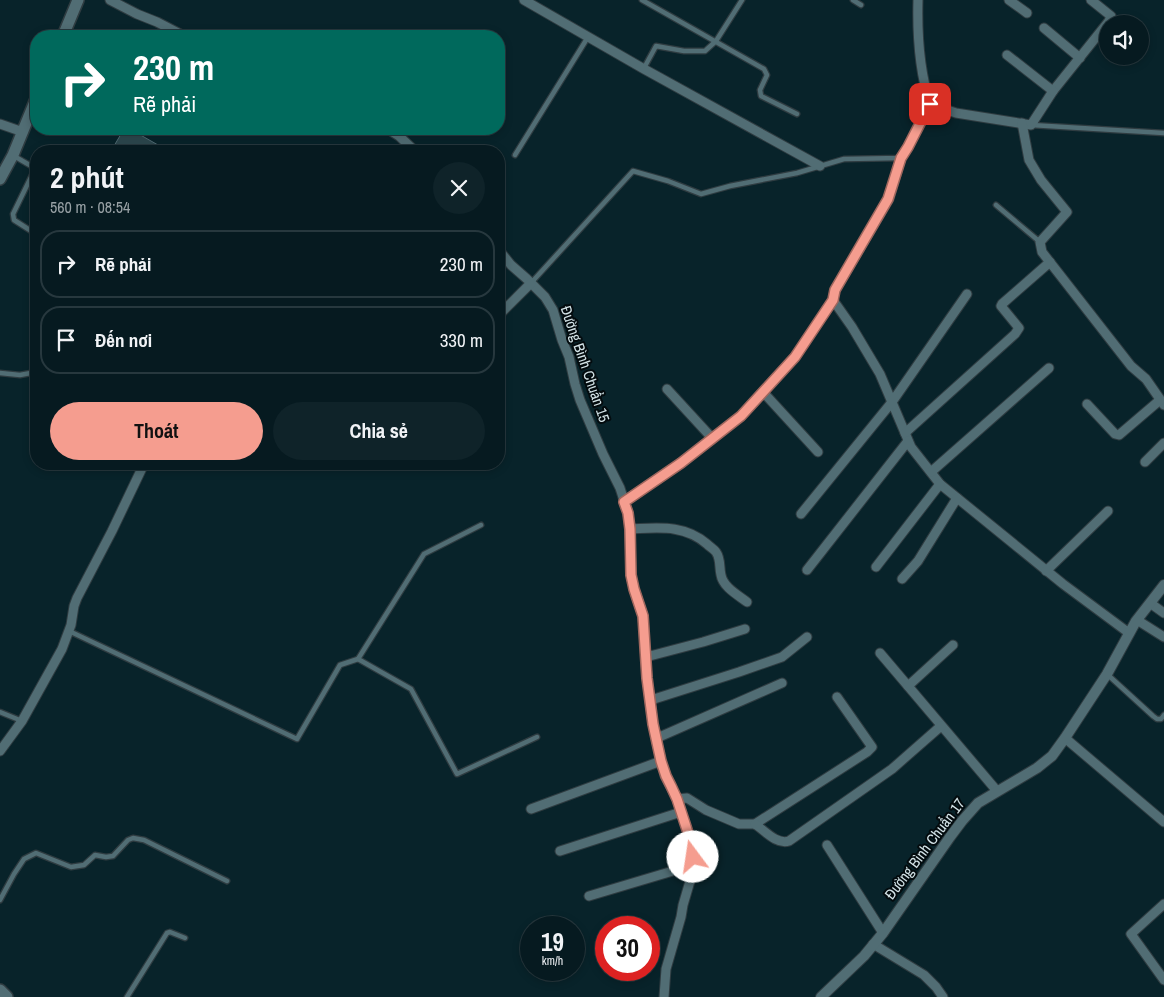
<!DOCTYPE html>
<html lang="vi">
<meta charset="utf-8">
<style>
body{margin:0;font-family:"Archivo Narrow",sans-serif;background:#0f2329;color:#f1f3f6;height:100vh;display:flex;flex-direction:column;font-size:19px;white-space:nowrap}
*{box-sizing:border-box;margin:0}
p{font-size:16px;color:#98a1a5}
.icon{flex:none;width:28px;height:28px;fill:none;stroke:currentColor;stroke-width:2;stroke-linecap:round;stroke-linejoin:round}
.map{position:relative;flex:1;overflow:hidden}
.details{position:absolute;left:30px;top:145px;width:475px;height:325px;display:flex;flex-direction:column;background:#061a20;border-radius:20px;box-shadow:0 2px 8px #0003,0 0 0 1px #27383e}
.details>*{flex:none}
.top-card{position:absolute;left:30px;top:30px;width:475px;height:105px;border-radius:20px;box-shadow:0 2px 8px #0003,0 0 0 1px #27383e;background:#00695c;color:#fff;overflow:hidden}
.fabs{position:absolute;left:1099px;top:15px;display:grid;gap:10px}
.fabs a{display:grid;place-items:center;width:50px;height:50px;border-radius:50%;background:#061a20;box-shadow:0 2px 8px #0003,0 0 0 1px #27383e;font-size:25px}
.speed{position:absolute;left:520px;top:916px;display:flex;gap:10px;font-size:25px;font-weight:700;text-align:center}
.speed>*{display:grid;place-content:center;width:65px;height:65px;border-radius:50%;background:#061a20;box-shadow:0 2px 8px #0003,0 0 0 1px #27383e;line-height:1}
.speed small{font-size:12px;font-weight:400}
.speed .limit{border:8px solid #d22;background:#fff;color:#111}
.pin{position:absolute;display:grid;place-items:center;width:42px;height:42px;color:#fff;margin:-21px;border-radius:10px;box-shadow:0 2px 8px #0006}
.me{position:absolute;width:55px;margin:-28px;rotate:346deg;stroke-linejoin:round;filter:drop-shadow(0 0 4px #0008)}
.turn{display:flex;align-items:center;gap:18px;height:105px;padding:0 20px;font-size:22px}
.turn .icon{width:65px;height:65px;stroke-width:2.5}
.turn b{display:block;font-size:35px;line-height:42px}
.round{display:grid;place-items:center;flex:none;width:52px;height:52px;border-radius:26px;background:#0f2329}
.summary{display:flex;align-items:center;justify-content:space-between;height:85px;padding:0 20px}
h1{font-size:30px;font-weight:700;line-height:38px}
.cta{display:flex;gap:10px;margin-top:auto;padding:10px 20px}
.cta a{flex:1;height:58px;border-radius:30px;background:#f59d8f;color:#111;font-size:20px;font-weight:700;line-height:58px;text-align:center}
.cta a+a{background:#0f2329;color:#f1f3f6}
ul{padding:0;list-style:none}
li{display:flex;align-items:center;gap:15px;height:68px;margin:0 10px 8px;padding:0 10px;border:2px solid #27383e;border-radius:20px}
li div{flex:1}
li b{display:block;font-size:19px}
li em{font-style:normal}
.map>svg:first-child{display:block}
.building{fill:#2c474e;stroke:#516c74}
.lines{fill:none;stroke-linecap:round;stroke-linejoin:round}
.service-casing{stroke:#2f3c41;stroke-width:7}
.minor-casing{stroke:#2f3c41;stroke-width:11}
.tertiary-casing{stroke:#2f3c41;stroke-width:12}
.secondary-casing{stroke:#2f3c41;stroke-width:14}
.service{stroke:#516d74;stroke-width:4.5}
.minor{stroke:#516d74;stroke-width:9}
.tertiary{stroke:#516d74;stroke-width:10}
.secondary{stroke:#516d74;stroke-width:11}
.route-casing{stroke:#9f665d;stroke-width:12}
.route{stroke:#f59d8f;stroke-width:9}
.labels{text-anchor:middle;stroke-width:4;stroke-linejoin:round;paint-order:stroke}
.street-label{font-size:15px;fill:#d4e4e8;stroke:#030b0e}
</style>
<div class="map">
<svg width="1164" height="997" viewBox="0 0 1164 997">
<rect width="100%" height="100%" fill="#08232a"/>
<path class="building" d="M 124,129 L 130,129 L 158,145 L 155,151 L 111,151 Z"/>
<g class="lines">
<g class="service-casing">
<g id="service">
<path d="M 642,0 L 764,69 L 767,75 L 760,90 L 761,96 L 797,114"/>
<path d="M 853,0 L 861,5"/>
<path d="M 644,68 L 656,46 L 684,51 L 705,51 L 716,41 L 742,0"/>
<path d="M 1031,125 L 1164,133"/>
<path d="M 515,155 L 588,37"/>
<path d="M 14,156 L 33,167 L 33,173 L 13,214 L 14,220 L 36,234"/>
<path d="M 996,205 L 1040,242"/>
<path d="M 531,283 L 633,171 L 668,181 L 701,194 L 730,186 L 797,173 L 844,159 L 901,158 L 908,147 L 930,104"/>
<path d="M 0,373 L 20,375 L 36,372"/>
<path d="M 69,631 L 297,739 L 340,665 L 358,659 L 424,554 L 481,525"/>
<path d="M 358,659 L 411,689 L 457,774 L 537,737"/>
<path d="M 1108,675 L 1153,716 L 1157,719 L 1161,719 L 1164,715"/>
<path d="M 0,712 L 22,721"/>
<path d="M 0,900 L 14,874 L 24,859 L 36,853 L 71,867 L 84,865 L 95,855 L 106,857 L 113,856 L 128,840 L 133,838 L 144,840 L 227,881"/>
<path d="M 127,997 L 167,933 L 170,932 L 185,938"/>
</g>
</g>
<g class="minor-casing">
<g id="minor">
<path d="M 110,0 L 137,14 L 157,22 L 184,36"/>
<path d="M 524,0 L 644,69 L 820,166"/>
<path d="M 918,0 C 917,36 919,70 930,104 L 956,113 L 1031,125 L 1053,91 L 1109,21 L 1111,16 L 1091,0"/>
<path d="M 1009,0 L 1027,13"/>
<path d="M 1044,28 L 1080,58"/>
<path d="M 1007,55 L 1053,91"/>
<path d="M 1022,123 L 1029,160 L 1041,180 L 1067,212 L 1040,242 L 1042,252 L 1131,366 L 1146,379 L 1164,405"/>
<path d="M 0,124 L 23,132"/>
<path d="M 388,129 L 399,136 L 415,151"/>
<path d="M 901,158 L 889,199 L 835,290 L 833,300 L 852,327 L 880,374 L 911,447 L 940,484 L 1063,584 L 1129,633"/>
<path d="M 499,250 L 511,265 L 527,279 L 545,297 L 553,310 L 562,340 L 569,357 L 575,384 L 580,400 L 603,454 L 620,488 L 628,513 L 630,529 L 631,575 L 634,589 L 643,616 L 647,678 L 653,724 L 661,761 L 665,776 L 677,799 L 692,845 L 693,857 L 693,871 L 683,905 L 681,917 L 666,969 L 664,997"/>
<path d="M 499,315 L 531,283"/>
<path d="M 667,389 L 712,438"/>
<path d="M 763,392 L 818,452"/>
<path d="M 1087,404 L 1115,434 L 1119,435 L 1160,400"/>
<path d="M 905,433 L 1015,334 L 1019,328 L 1001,306 L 1002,304 L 1050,262"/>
<path d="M 1145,462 L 1164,443"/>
<path d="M 931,472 L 1049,368"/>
<path d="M 624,502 L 681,463 L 741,416 L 795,357 L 833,300"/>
<path d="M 801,514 L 892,402 L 967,294"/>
<path d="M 630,529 C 658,528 684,524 707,544 C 710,547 714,549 716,552 C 721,559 719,567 721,575 C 723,587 738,595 747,602"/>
<path d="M 876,567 L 940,484"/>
<path d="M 807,570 L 908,441"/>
<path d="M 1046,571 L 1108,511"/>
<path d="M 902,579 L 918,561 L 957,498"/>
<path d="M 1150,603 L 1164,613"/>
<path d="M 1137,620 L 1164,637"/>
<path d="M 880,653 L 997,791"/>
<path d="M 646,657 L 703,642 L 745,629"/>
<path d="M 908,686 L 953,645"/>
<path d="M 651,700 L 739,672 L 782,657 L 807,637"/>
<path d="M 657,738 L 782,683"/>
<path d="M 1065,738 L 1164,822"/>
<path d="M 0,751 L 22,721 L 62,649 L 71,625 L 74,606 L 77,598 L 112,531 L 144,464"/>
<path d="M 677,799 L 687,798 L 706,810 L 739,824 L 755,824 L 867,752 L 872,747 L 837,697"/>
<path d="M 531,809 L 661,761"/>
<path d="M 755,824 C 765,831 777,845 789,841 L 892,769 L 941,726"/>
<path d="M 827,845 L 883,933"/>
<path d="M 560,851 L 681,812"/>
<path d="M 589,896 L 693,865"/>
<path d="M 1164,904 L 1131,934 L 1164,980"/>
<path d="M 873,944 L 924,975 L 936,987 L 943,997"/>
</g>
</g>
<g class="tertiary-casing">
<path id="tertiary" d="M 821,997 L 864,956 L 883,933 L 950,837 L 962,821 L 978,803 L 1037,768 L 1052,756 L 1065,738 L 1107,674 L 1136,621 L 1164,585"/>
</g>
<g class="secondary-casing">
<g id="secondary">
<path d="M 63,36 L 78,0"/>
<path d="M 0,179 L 13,155 L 36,99"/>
<path d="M 0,990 L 7,997"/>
</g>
</g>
<use href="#service" class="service"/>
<use href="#minor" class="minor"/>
<use href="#tertiary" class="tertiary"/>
<use href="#secondary" class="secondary"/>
</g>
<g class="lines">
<g class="route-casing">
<path id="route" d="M 693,857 L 692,845 L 677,799 L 671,786 L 666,776 L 661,761 L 653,724 L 647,678 L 643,616 L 634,589 L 631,575 L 630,529 L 628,513 L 624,502 L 681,463 L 741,416 L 795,357 L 833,300 L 835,290 L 888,199 L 901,158 L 908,147 L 930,104"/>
</g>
<use href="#route" class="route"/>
</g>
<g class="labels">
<g class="street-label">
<text transform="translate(585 364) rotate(71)" y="5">Đường Bình Chuẩn 15</text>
<text transform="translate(925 849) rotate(-53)" y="5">Đường Bình Chuẩn 17</text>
</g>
</g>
</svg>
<div class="fabs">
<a><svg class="icon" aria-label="sound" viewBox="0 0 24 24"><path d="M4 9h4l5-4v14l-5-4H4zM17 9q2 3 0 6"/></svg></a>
</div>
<div class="speed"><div>19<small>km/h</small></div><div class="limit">30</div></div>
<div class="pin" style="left:930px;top:104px;background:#d93025"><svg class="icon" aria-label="arrive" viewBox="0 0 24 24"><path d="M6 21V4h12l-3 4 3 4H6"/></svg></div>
<svg class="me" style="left:693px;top:857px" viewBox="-20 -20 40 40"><circle r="19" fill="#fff"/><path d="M0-13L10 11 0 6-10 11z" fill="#f59d8f"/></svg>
<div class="top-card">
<div class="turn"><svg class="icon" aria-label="right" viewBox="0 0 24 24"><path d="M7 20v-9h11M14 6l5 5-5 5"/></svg><div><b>230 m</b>Rẽ phải</div></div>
</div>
<section class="details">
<div class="summary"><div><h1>2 phút</h1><p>560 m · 08:54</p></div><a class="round"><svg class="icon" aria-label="close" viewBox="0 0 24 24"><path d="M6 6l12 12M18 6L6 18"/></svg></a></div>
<ul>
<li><svg class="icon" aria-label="right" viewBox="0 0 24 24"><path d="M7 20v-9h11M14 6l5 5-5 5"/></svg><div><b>Rẽ phải</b></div><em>230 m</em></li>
<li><svg class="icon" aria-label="arrive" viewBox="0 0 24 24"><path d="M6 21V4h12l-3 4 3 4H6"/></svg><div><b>Đến nơi</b></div><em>330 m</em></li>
</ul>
<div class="cta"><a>Thoát</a><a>Chia sẻ</a></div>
</section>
</div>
